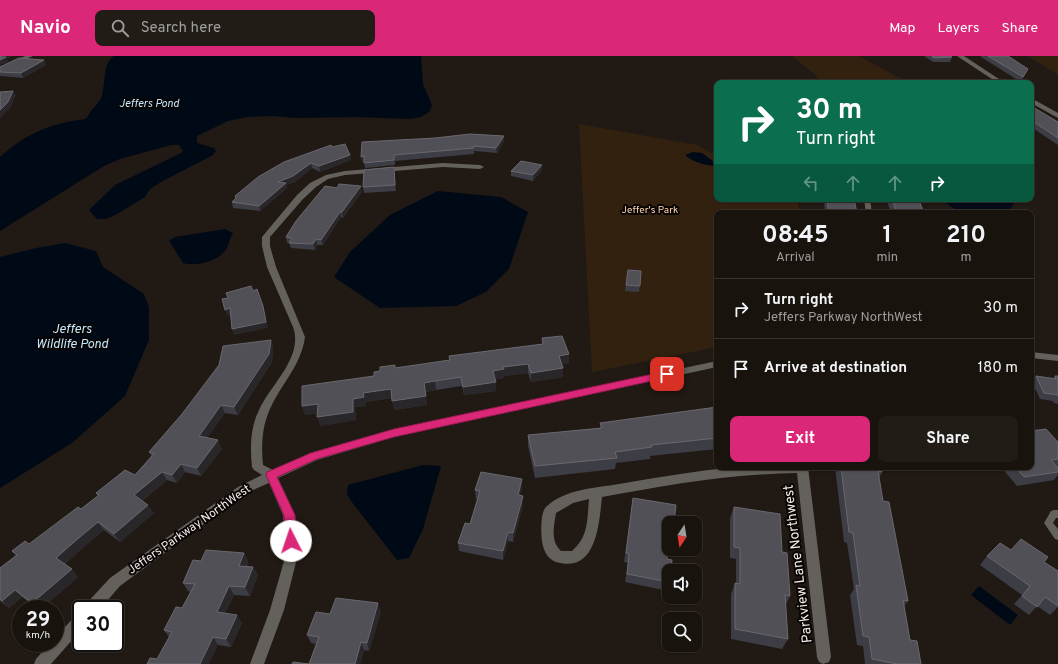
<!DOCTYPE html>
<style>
body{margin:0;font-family:Overpass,sans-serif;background:#221c17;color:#f1f3f6;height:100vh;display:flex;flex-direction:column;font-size:15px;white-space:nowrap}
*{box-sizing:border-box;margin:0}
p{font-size:13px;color:#9f9e9e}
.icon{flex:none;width:22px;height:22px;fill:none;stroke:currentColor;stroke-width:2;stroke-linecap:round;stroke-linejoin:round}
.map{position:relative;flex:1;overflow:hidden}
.side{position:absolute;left:714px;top:154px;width:320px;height:260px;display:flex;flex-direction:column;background:#19130e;border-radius:8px;box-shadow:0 1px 3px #0004,0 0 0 1px #37322e}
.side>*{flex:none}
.banner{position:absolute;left:714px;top:24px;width:320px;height:122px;border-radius:8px;box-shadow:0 1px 3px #0004,0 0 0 1px #37322e;background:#0b6e4f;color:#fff;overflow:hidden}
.needle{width:26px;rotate:192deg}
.controls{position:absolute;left:662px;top:460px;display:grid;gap:8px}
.controls a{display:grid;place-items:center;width:40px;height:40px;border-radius:8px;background:#19130e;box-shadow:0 1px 3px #0004,0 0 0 1px #37322e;font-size:20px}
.speed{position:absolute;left:12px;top:544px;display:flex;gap:8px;font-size:20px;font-weight:700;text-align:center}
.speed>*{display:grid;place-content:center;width:52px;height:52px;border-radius:50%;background:#19130e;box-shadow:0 1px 3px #0004,0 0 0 1px #37322e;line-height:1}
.speed small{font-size:10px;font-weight:400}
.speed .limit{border:2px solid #111;border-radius:6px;background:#fff;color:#111}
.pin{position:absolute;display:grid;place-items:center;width:34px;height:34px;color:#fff;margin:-17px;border-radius:8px;box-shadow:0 2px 6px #0006}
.me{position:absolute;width:44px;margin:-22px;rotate:356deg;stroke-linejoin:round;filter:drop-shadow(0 0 3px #0008)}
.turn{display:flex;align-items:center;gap:14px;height:84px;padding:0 16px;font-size:18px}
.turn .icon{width:52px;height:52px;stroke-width:2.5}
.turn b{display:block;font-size:28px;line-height:34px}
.lanes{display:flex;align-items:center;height:38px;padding:0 16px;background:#0003;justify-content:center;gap:20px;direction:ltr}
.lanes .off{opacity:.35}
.eta{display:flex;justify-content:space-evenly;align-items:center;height:68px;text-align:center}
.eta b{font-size:24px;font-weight:700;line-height:28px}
.primary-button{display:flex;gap:8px;margin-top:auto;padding:8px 16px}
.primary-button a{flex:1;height:46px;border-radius:8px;background:#db2777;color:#fff;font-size:16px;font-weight:700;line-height:46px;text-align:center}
.primary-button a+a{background:#221c17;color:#f1f3f6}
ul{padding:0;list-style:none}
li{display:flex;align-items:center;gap:12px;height:60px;padding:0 16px;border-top:1px solid #37322e}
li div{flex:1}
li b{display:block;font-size:15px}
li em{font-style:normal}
header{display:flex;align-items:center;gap:24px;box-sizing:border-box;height:56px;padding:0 20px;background:#db2777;color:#fff}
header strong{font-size:19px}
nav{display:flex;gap:22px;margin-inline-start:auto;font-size:14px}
.search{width:280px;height:36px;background:#221c17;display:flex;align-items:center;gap:10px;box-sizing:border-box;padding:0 14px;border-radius:8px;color:#9f9e9e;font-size:15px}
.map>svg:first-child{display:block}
.green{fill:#332110}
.water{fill:#000a16}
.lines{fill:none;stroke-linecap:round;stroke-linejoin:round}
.lane{fill:#64615c;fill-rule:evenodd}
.street{fill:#64615c;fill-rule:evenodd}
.wall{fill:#3d3d46}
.shaded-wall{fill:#2a272a}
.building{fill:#515057;stroke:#6a686e}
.route{fill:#db2777;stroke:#8e194d}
.labels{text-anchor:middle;stroke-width:4;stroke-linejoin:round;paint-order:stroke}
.far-park-label{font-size:10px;fill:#fed6b3;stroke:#080504}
.far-water-label{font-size:11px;font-style:italic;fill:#c4e9fe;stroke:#080504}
.street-label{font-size:12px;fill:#f0ebe6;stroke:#080504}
.water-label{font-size:13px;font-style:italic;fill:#c4e9fe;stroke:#080504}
.near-street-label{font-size:14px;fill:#f0ebe6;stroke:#080504}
</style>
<header>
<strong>Navio</strong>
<div class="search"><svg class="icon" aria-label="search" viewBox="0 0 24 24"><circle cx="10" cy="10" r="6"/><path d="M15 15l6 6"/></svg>Search here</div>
<nav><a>Map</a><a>Layers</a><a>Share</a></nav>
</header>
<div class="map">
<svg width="1058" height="608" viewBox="0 0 1058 608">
<rect width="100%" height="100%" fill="#211913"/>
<g class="green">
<path d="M 792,0 L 859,0 L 909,27 L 819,27 L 817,20 Z"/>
<path d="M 1028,0 L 1058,0 L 1058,19 Z"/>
<path d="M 579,68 L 697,89 L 717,100 L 717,143 L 797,143 L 800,157 L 717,157 L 717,291 L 592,316 Z"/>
</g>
<g class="water">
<path d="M 114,0 L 421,0 L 423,28 L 432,49 L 430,55 L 421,61 L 410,63 L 356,61 L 296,62 L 272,60 L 247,61 L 228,65 L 197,80 L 197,87 L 214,92 L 216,95 L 213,99 L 161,126 L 150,133 L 145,141 L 117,158 L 106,163 L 97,163 L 89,154 L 115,129 L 181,97 L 183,95 L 179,89 L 171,89 L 120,103 L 104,110 L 0,175 L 0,101 C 27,77 49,68 85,63 L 88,60 C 91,52 100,48 102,39 C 106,26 102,9 114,0 Z"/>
<path d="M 693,96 L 702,97 L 717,108 L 715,110 C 703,109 693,106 685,99 Z"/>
<path d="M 438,135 L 501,141 L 528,156 L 509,213 L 486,236 L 456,250 L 380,252 L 334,221 L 350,196 L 390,159 Z"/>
<path d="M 1017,143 L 1011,152 L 1000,157 L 960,157 L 942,144 Z"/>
<path d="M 225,173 L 233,177 C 230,182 229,187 227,192 C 220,205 197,211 183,207 L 169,185 L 175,181 Z"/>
<path d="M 65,187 L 96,195 L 103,211 L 144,238 L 149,251 L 149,284 L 125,340 L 72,387 L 0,432 L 0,201 L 36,192 Z"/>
<path d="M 423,409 L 441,410 L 423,473 L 409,502 L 397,504 L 351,445 L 347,438 L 348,429 Z"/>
<path d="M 979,530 L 1018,559 L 1010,569 L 971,539 Z"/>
</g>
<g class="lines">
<g class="lane">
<path d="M 864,143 L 870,143 L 872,157 L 866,157 Z"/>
<path d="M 1054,454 L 1058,454 L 1058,462 L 1056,462 L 1053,467 L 1058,473 L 1058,484 L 1055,483 L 1044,467 L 1051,455 Z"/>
</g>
<g class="street">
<path d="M 25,0 L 33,0 L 0,15 L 0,11 Z"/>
<path d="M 957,0 L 964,0 L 1005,27 L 998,27 Z"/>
<path d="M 1031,42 L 1058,57 L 1058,62 L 1031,47 Z"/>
<path d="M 443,107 L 480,109 L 484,111 L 480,113 L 443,111 L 345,119 L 328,123 L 316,131 L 303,143 L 270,181 L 270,190 L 276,211 L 305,281 C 301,310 281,328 270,353 C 262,370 261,390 263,409 L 273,414 L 310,397 L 394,373 L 717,305 L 717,311 L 394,381 L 317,404 L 278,422 L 295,459 L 298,498 L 284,554 L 264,608 L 250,608 L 270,554 L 286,498 L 283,459 L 269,427 L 246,437 L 120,530 L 100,553 L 84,553 L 86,548 L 110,522 L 238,431 L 262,419 L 254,414 L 252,411 C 250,392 250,372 259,354 C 270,329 304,301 293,271 L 267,211 L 262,190 L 262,181 L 297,139 L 310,127 L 326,119 L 345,115 Z"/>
<path d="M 1031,296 L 1058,299 L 1058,305 L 1031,302 Z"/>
<path d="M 736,411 L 808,411 L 831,601 L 829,606 L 823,608 L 819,606 L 817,601 L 797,417 C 729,418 668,429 602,441 C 599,467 597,518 556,506 C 547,503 543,493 542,485 C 541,477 540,455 547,450 C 566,433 595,432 619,428 C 658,421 696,415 736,411 ZM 589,443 C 587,464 589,480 572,495 L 561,495 C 550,485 554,470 556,457 L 573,447 Z"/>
<path d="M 81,557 L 81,574 L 51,608 L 34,608 L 36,603 L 50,587 L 55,587 L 55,582 L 76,559 Z"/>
</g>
</g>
<g class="wall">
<path d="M 924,0 L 950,0 L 952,1 L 950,6 L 933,6 Z"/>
<path d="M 981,0 L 1008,0 L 1028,13 L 1021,26 L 981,1 Z"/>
<path d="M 44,4 L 46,9 L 23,22 L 0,20 L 0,11 Z"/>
<path d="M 1031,50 L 1058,66 L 1058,89 L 1031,71 Z"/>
<path d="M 715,61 L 717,61 L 717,88 L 714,87 L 713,68 Z"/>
<path d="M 504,85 L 497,97 L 474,95 L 474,98 L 395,105 L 395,109 L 365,112 L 364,106 L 362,106 L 361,101 Z"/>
<path d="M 332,91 L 350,99 L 351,104 L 320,116 L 312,112 L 295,126 L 286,129 L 287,132 L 260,155 L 233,152 L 232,146 L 236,142 L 235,140 Z"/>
<path d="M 394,111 L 396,135 L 364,137 L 363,131 Z"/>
<path d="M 542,114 L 533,125 L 511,120 L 511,115 Z"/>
<path d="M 362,136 L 343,162 L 341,161 L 323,189 L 317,189 L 315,194 L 291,192 L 289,187 L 287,187 L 286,181 Z"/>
<path d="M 824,143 L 854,143 L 857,157 L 825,157 Z"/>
<path d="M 888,143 L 920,143 L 920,147 L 924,157 L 891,157 L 888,148 Z"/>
<path d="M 628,214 L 641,215 L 639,236 L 625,235 Z"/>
<path d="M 542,282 L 569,307 L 562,308 L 563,312 L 563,321 L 531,326 L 528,317 L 504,320 L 504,322 L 495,323 L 496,335 L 464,339 L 462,330 L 436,334 L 425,336 L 427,349 L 394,354 L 392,342 L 366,346 L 366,350 L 355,351 L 356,364 L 320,370 L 318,357 L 305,359 L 302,350 L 374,320 L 396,312 L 449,304 L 449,300 L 542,288 Z"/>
<path d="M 271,284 L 273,292 L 272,306 L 238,359 L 225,357 L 207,382 L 222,393 L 201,420 L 185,416 L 177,427 L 167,424 L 142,445 L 154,457 L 120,486 L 104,474 L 80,494 L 65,508 L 78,521 L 41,553 L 38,553 L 22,541 L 9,552 L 0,545 L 0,512 L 16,499 L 12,495 L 29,488 L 81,453 L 98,440 L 96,437 L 135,419 L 151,400 L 149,396 Z"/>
<path d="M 1036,320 L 1053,322 L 1055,320 L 1058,320 L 1058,348 L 1054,347 L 1053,345 L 1040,343 L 1032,326 Z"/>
<path d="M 717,351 L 717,393 L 650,400 L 650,403 L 616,407 L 615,413 L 535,422 L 528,390 L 528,379 L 600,372 L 600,367 Z"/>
<path d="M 1058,386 L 1058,411 L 1057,411 L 1058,419 L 1054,424 L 1017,430 L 1001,411 L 1031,411 Z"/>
<path d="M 835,411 L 881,411 L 882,416 L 879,422 L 883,445 L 908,545 L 904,550 L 910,584 L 921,608 L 865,608 L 863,590 L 857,589 L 850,539 L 854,533 L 847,487 L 844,486 Z"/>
<path d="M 522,432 L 520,440 L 523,449 L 513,486 L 508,485 L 503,504 L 459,495 L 458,487 L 470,468 L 478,443 L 476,443 L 475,434 Z"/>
<path d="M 633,442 L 669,467 L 667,503 L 669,515 L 669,531 L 668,535 L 625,526 L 628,507 L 624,506 Z"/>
<path d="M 734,451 L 782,496 L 790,540 L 786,549 L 788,583 L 782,593 L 731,583 L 731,538 L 735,527 L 736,527 L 736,503 L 730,502 L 730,462 Z"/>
<path d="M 1011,494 L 1044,506 L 1058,515 L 1058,551 L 1050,559 L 1037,550 L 1029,559 L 1014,548 L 1022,539 L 980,509 L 987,500 Z"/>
<path d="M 244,497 L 248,505 L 247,510 L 253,511 L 258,519 L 250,540 L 234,539 L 225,557 L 242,567 L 231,591 L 218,589 L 157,603 L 169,581 L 164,574 L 182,552 L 191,536 L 188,535 L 183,527 L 201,505 Z"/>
<path d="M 381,556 L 369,595 L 364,594 L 360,608 L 292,608 L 309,608 L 316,588 L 311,587 L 307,579 L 330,558 Z"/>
</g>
<g class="shaded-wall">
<path d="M 2,0 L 13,0 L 7,3 L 9,6 L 0,9 L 0,4 L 1,1 Z"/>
<path d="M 44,4 L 46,9 L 23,22 L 21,17 Z"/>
<path d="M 13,35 L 16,39 L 11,51 L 0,62 L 0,54 Z"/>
<path d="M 504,80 L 504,85 L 497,97 L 496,92 Z"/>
<path d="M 350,99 L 351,104 L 320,116 L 319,110 Z"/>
<path d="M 364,100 L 365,106 L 362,106 L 361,101 Z"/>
<path d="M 311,107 L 312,112 L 295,126 L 286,129 L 287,132 L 260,155 L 259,150 L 278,126 Z"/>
<path d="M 542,109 L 542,114 L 533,125 L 533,119 Z"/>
<path d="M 394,111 L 395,116 L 396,135 L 395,129 Z"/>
<path d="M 361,130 L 362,136 L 343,162 L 342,156 Z"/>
<path d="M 340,156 L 341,161 L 323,189 L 321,184 Z"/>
<path d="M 316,183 L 317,189 L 315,194 L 313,188 Z"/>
<path d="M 263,250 L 265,256 L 268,272 L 234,279 L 232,273 Z"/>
<path d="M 230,252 L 232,258 L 228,260 L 225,254 Z"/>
<path d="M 271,284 L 273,292 L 272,306 L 238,359 L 234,351 Z"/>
<path d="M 569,298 L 569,307 L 558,309 L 559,300 Z"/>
<path d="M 528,308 L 528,317 L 504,320 L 504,322 L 493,324 L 493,315 L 503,311 Z"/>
<path d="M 563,312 L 563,321 L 531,326 L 531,317 Z"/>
<path d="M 435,325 L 436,334 L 425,336 L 424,327 Z"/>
<path d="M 496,326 L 496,335 L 464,339 L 463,331 Z"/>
<path d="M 391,333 L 393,342 L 366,346 L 366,350 L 355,351 L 356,364 L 320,370 L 317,361 L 363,337 Z"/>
<path d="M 426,340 L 427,349 L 394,354 L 392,345 Z"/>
<path d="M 318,348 L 320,357 L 305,359 L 302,350 Z"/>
<path d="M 221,349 L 225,357 L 203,388 L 199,380 Z"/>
<path d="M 218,384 L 222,393 L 201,420 L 197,412 Z"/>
<path d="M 181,408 L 185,416 L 177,427 L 172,419 Z"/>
<path d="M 162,416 L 167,424 L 139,447 L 134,439 Z"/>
<path d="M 522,423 L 522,432 L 518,448 L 518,439 Z"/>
<path d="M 523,440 L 523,449 L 513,486 L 513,477 Z"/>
<path d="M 148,449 L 154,457 L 120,486 L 114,478 Z"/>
<path d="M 98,466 L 104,474 L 80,494 L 63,510 L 56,502 L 74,486 Z"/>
<path d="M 508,476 L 508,485 L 503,504 L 503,495 Z"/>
<path d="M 244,497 L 248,505 L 243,518 L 239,510 Z"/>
<path d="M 253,511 L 258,519 L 250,540 L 245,531 Z"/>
<path d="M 72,513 L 78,521 L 41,553 L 38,553 L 32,547 Z"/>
<path d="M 229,530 L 234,539 L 222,565 L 217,556 Z"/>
<path d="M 15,534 L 22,541 L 9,552 L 2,545 Z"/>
<path d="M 378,547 L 381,556 L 369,595 L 367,587 Z"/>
<path d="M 237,559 L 242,567 L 231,591 L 226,583 Z"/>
<path d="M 213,581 L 218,589 L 209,608 L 200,608 Z"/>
<path d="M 361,586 L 364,594 L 360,608 L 355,608 Z"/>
</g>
<g class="building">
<path d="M 0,0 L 2,0 L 1,1 L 6,1 L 0,4 Z"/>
<path d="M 932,0 L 950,0 L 952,1 L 934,2 Z"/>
<path d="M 988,0 L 1008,0 L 1028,13 L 1023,21 Z"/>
<path d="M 19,2 L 44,4 L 21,17 L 0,16 L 0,11 Z"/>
<path d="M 13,35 L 8,46 L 0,54 L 0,36 Z"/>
<path d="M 1031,50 L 1058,66 L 1058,82 L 1031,64 Z"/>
<path d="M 715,61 L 717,61 L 717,80 L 716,80 Z"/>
<path d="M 470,78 L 504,80 L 496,92 L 473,90 L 474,92 L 394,99 L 394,104 L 364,107 L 364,100 L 361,101 L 362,86 L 435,82 Z"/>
<path d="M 345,88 L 350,99 L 319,110 L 311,107 L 293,120 L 278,126 L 286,127 L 259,150 L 232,146 L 236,142 L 235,140 L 258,121 L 284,106 L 331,89 L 332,91 Z"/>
<path d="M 521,105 L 542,109 L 533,119 L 511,115 Z"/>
<path d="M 394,111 L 395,129 L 363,131 L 364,114 Z"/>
<path d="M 339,128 L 361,130 L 342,156 L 340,156 L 321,184 L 316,183 L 313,188 L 289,187 L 292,182 L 286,181 L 296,165 L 325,130 L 337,132 Z"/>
<path d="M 827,143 L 854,143 L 857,157 L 829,157 Z"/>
<path d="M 892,143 L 920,143 L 920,147 L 924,157 L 897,157 Z"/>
<path d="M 628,214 L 641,215 L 640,230 L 626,229 Z"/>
<path d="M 251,230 L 253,235 L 257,233 L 263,250 L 266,266 L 232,273 L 230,252 L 225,254 L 222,243 L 228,242 L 226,237 Z"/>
<path d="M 562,280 L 569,298 L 559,300 L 563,312 L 531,317 L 528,308 L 503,311 L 504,313 L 493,315 L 496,326 L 463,331 L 461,321 L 435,325 L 424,327 L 426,340 L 392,345 L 391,333 L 363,337 L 364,341 L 353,343 L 353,356 L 317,361 L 318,348 L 302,350 L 302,330 L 374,320 L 374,316 L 380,315 L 380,311 L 395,309 L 395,312 L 450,304 L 449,300 L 543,288 L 542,282 Z"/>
<path d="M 271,284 L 269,298 L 234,351 L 221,349 L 199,380 L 218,384 L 197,412 L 181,408 L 172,419 L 162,416 L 134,439 L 148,449 L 114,478 L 98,466 L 74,486 L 56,502 L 72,513 L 32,547 L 15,534 L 2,545 L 0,543 L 0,512 L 17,499 L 12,495 L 25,485 L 29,488 L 78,451 L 81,453 L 99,439 L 96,437 L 125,414 L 135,419 L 154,398 L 149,396 L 182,358 L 219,309 L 223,290 Z"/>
<path d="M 1036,320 L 1056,323 L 1055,320 L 1058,320 L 1058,340 L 1058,339 L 1044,337 Z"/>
<path d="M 717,351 L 717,382 L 651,389 L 652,391 L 615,396 L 617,402 L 535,410 L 528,379 L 602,372 L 600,367 Z"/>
<path d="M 1046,373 L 1058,386 L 1058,403 L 1051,404 L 1058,412 L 1058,416 L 1024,421 L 1015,411 L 1031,411 L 1031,375 Z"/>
<path d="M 841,411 L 881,411 L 882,416 L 878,415 L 883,445 L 889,446 L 908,545 L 903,544 L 910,584 L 917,585 L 921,608 L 897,608 L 872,603 L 869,581 L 863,580 L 856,529 L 860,530 L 853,477 L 849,476 Z"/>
<path d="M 481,416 L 522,423 L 518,439 L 523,440 L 513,477 L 508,476 L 503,495 L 458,487 L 465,467 L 470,468 L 480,435 L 475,434 Z"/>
<path d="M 633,442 L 676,449 L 674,467 L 669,467 L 669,476 L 667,503 L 672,504 L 671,515 L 669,515 L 669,526 L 627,518 L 629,498 L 626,497 Z"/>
<path d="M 734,451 L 780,458 L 782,496 L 787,497 L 790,540 L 785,539 L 788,583 L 735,573 L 735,527 L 740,528 L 740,492 L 734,491 Z"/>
<path d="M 1021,483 L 1048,501 L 1044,506 L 1058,515 L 1058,550 L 1045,541 L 1037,551 L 1022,540 L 1030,530 L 987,500 L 1000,487 L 1011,494 Z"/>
<path d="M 206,494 L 244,497 L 239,510 L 253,511 L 245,531 L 229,530 L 217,556 L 237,559 L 226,583 L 213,581 L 200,608 L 147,608 L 150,602 L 157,603 L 172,576 L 164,574 L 176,551 L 182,552 L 195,528 L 183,527 L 193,504 L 201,505 Z"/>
<path d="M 336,542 L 378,547 L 367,587 L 361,586 L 355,608 L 292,608 L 293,606 L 309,608 L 319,581 L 307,579 L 316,556 L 330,558 Z"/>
</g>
<path class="route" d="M 667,315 L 670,316 L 670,321 L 394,381 L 317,403 L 277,421 L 295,459 L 297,485 L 295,488 L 291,490 L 287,488 L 285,485 L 284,459 L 266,419 L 267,416 L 311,397 L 394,373 Z"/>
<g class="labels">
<g class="far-park-label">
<text x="650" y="157">Jeffer's Park</text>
</g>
<g class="far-water-label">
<text x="149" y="51">Jeffers Pond</text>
</g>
<g class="street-label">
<text transform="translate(189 473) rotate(-35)" y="4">Jeffers Parkway NorthWest</text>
</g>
<g class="water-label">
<text x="72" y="277">Jeffers<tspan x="72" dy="15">Wildlife Pond</tspan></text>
</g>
<g class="near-street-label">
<text transform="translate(797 508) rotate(-97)" y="5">Parkview Lane Northwest</text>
</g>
</g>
</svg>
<div class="controls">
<a><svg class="needle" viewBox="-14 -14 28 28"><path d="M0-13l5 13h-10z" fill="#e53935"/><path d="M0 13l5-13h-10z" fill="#9f9e9e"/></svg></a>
<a><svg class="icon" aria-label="sound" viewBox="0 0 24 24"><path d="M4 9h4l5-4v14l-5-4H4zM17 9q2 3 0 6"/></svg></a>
<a><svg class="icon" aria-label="search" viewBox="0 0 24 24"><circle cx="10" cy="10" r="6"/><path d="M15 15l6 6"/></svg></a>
</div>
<div class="speed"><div>29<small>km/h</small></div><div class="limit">30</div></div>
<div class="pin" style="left:667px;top:318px;background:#d93025"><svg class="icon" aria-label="arrive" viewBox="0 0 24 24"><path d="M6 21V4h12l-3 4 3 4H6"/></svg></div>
<svg class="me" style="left:291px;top:485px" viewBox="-20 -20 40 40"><circle r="19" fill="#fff"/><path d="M0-13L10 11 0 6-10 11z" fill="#db2777"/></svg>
<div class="banner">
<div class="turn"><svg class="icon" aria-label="right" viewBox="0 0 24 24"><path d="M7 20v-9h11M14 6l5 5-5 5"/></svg><div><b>30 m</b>Turn right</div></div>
<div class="lanes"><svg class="icon off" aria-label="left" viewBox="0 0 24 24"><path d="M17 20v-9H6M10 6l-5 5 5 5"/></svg><svg class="icon off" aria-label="ahead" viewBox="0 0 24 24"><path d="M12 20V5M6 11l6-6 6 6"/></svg><svg class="icon off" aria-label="ahead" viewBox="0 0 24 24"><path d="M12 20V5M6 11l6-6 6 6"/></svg><svg class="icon" aria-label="right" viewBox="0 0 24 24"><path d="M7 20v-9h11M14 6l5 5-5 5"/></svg></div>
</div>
<section class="side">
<div class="eta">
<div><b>08:45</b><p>Arrival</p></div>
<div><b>1</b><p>min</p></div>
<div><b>210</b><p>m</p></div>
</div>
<ul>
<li><svg class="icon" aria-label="right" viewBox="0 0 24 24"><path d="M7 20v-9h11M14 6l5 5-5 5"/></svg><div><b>Turn right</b><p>Jeffers Parkway NorthWest</p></div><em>30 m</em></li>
<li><svg class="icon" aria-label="arrive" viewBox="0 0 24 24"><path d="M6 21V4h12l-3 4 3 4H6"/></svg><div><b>Arrive at destination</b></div><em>180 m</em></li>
</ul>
<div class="primary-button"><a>Exit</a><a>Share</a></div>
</section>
</div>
